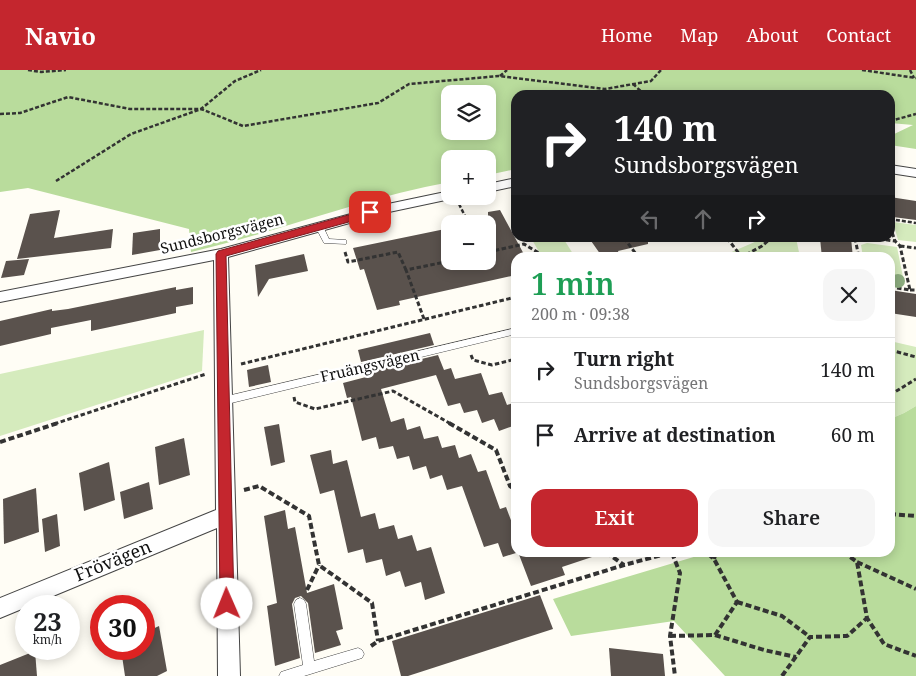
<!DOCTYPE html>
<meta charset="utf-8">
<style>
body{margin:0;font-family:"Noto Serif",serif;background:#f6f6f6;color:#202124;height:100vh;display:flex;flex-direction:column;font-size:19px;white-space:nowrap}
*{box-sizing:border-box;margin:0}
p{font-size:16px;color:#757577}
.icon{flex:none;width:28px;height:28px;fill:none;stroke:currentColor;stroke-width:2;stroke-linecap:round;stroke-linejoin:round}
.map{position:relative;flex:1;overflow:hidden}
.sheet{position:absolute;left:511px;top:182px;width:384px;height:305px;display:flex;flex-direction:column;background:#fff;border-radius:15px;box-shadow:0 2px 12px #0003}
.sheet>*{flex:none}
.guide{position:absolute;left:511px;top:20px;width:384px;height:152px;border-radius:15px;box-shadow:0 2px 12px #0003;background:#202124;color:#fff;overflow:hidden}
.controls{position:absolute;left:441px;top:15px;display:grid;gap:10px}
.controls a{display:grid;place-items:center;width:55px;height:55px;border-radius:10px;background:#fff;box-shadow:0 2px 12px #0003;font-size:25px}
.speed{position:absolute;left:15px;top:525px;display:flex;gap:10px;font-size:25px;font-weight:700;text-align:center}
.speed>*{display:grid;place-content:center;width:65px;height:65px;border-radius:50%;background:#fff;box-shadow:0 2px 12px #0003;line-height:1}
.speed small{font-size:12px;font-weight:400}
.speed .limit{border:8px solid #d22;background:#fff;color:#111}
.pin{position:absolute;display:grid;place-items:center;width:42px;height:42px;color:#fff;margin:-21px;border-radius:10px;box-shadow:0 2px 8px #0006}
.me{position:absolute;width:55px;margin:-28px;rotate:359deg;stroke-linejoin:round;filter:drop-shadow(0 0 4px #0008)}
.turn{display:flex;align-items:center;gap:18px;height:105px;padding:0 20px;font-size:22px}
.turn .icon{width:65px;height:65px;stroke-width:2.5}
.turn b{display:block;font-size:35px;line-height:42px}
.lanes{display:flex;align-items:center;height:48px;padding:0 20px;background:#0003;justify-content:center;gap:25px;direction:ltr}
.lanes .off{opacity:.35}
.round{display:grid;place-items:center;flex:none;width:52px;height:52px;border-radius:15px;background:#f6f6f6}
.summary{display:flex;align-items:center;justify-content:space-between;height:85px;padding:0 20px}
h1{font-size:30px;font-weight:600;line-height:38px;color:#1e9e55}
.action{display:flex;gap:10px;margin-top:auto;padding:10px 20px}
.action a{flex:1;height:58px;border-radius:15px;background:#c4262e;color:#fff;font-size:20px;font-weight:600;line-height:58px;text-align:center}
.action a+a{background:#f6f6f6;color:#202124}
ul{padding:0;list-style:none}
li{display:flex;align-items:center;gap:15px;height:65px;padding:0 20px;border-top:1px solid #e0e0e0}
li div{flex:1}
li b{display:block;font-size:19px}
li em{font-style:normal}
header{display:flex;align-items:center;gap:30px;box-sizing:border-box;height:70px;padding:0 25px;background:#c4262e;color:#fff}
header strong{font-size:24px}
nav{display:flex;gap:28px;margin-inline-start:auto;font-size:18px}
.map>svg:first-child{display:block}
.green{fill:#d5ebbd}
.forest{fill:#b9dc9c;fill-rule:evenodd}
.building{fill:#5a524d}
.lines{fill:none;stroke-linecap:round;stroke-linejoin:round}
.service-casing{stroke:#444;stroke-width:1}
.minor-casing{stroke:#444;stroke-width:2}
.path-far2{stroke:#333;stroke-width:2.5;stroke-dasharray:4 2;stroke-linecap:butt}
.path-far1{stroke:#333;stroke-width:3;stroke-dasharray:4.5 2.5;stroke-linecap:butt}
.path{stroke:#333;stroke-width:4;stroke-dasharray:6 3;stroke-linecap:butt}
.service{fill:#fff;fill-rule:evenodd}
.minor{fill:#fff;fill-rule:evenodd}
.tree{fill:#8dad7f}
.route{fill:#c4262e;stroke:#7f191e}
.labels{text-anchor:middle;stroke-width:5;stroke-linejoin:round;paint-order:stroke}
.street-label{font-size:15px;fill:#111;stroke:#fff}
.near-street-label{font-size:18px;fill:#111;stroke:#fff}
</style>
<header>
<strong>Navio</strong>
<nav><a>Home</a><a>Map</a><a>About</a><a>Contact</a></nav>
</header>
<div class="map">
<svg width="916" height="606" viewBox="0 0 916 606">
<rect width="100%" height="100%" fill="#fffdf5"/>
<g class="green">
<path d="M 893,152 L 916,155 L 916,172 L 898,170 Z"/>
<path d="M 531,168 L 563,168 L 575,187 L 542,187 Z"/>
<path d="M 764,168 L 796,168 L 800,187 L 638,187 L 683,185 L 720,187 Z"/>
<path d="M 867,173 L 897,177 L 904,212 L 900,215 L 890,214 L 890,188 L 863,187 L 861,175 Z"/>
<path d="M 204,260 L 202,301 L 0,366 L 0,304 Z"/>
<path d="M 890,271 L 916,277 L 916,336 L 904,343 L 890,349 Z"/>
</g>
<g class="forest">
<path d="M 0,0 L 916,0 L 916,79 L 890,75 L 890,66 L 913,55 L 890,53 L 890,25 L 516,25 L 516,99 L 488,105 L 488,89 L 450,89 L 450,112 C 362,128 278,162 191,182 L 189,159 L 28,118 L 0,122 ZM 450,24 L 488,24 L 488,61 L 450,61 Z"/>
<path d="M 916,336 L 916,606 L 725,606 L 674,551 L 571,566 L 553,529 L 707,483 L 890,482 L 890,349 L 904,343 Z"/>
</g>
<g class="building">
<path d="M 890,127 L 916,131 L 916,150 L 893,147 Z"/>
<path d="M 60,140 L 54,168 L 113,159 L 111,178 L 17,189 L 30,144 Z"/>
<path d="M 500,140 L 526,188 L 516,188 L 516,205 L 399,231 L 400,235 L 377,240 L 364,199 L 360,200 L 353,178 L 450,158 L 450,191 L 488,191 L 488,142 Z"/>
<path d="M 160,159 L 160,180 L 132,185 L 133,163 Z"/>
<path d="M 589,168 L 648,168 L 648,174 L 618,181 L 619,184 L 603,188 Z"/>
<path d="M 820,168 L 851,168 L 853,188 L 822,188 Z"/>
<path d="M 304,184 L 308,201 L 269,209 L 258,227 L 255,195 Z"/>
<path d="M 29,189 L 24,205 L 1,208 L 6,191 Z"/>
<path d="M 176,217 L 176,220 L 193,217 L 193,234 L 176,237 L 176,243 L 91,261 L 91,250 L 51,258 L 51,264 L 0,276 L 0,251 L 52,239 L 52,241 L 68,239 Z"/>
<path d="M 890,220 L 916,224 L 916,247 L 890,243 Z"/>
<path d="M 430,263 L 434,275 L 361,292 L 358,280 Z"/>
<path d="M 438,285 L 444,300 L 451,298 L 455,309 L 481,303 L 489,325 L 502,322 L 507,335 L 516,332 L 516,355 L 499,361 L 494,349 L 482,353 L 477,340 L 464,343 L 460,333 L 448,336 L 436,305 L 381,319 L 391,352 L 404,348 L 407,360 L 420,356 L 424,369 L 438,366 L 442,378 L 455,375 L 459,388 L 471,384 L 478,402 L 486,400 L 500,439 L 506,437 L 512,453 L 516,452 L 516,483 L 503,487 L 498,473 L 484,477 L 462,416 L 447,420 L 442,405 L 430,409 L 426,396 L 413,400 L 409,386 L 397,389 L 393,376 L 379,379 L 376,367 L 362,371 L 351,327 L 347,328 L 343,313 L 366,307 L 364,303 Z"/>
<path d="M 268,295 L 271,312 L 249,317 L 247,300 Z"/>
<path d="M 279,354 L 285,392 L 271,396 L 264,357 Z"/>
<path d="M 184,368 L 190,405 L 159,415 L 155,377 Z"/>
<path d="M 331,380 L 333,394 L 347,390 L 361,447 L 375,443 L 379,459 L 394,455 L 398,469 L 412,465 L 417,481 L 431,477 L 445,523 L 425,530 L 421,512 L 405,517 L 400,501 L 386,506 L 382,489 L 366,493 L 363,479 L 348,483 L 334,420 L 320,424 L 310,385 Z"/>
<path d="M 109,392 L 115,430 L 84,441 L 79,403 Z"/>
<path d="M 149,412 L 153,439 L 124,449 L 120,422 Z"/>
<path d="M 36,418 L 39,462 L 4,474 L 3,429 Z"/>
<path d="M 285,440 L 288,459 L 295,457 L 307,523 L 334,514 L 343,559 L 336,561 L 341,575 L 315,583 L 308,533 L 301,526 L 295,528 L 292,534 L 300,588 L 275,596 L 267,536 L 277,533 L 264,446 Z"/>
<path d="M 57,444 L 60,476 L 45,482 L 42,449 Z"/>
<path d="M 518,482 L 595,482 L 595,486 L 562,497 L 565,505 L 531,516 Z"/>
<path d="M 540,525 L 553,559 L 408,606 L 401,606 L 392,571 Z"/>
<path d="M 159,556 L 167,601 L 157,606 L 125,606 L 121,579 L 144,579 L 144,563 Z"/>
<path d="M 609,578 L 663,584 L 665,606 L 611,606 Z"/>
<path d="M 35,581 L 37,606 L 0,606 L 0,595 Z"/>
</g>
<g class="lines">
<g class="service-casing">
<g id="service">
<path d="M 316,154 L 322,154 L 329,169 L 346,170 L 346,174 L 324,173 L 315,156 Z"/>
<path d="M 516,258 L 516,264 L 223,335 L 220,334 L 218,331 L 220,328 L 223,327 Z"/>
<path d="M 300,528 L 304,530 L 306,534 L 314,591 L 358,578 L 362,580 L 364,584 L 362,588 L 304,606 L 279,606 L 281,602 L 303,595 L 294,534 L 296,530 Z"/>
</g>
</g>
<g class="minor-casing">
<g id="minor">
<path d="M 890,95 L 916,99 L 916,107 L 890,103 Z"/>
<path d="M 516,108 L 516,116 L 488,122 L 488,114 Z"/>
<path d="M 450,121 L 450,126 L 456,126 L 455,128 L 389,142 L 228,187 L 240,606 L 218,606 L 217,458 L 0,548 L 0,528 L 216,440 L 214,190 L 0,232 L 0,222 L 221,179 L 388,134 Z"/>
</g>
</g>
<g class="path-far2">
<path d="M 28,0 L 41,2 L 66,0"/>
<path d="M 862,0 L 916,8"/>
<path d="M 910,0 L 914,8"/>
<path d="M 500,6 L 507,0"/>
<path d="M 633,14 L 645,25"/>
<path d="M 0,44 L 20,43 L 68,27 L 130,39 L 201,39 L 243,56 L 378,33 L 409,14 L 499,6 L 605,19 L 651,11 L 661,0"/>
<path d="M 890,51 L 916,44"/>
<path d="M 56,111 L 131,64 L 201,39 L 235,11 L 261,0"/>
<path d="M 459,134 L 469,154"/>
<path d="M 890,149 L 916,153"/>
<path d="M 443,152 L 466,148"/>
</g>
<g class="path-far1">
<path d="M 890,156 L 895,171"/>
<path d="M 624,168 L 639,188"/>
<path d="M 727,168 L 741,186"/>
<path d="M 855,168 L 859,188"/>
<path d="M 872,168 L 895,171 L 900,176 L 910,220 L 890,217"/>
<path d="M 900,176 L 916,178"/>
<path d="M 345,182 L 348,192 L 398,182 L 406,200"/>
<path d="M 488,182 L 524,174 L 547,188"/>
<path d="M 740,188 L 762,176 L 771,168"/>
<path d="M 910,220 L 916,220"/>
<path d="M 424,249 L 406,200 L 450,191"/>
<path d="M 890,280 L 916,287"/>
<path d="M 471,285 L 473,290 L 492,295 L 516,289"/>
<path d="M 241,294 L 516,227"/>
<path d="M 890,325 L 916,309"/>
<path d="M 294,327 L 295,332 L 315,339 L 393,321 L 451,354"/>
<path d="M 54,354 L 206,304"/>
</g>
<g class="path">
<path d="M 449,353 L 496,380 L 510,416 L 516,420"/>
<path d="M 0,372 L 58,353"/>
<path d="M 244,420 L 259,416 L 309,446 L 319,495 L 372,533 L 378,571"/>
<path d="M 890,444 L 916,446"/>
<path d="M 606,482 L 624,495"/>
<path d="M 843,482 L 857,492 L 867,548 L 884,574 L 916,586"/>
<path d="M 672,483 L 680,503 L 670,566 L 675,606"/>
<path d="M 714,489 L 716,482"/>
<path d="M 857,492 L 916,519"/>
<path d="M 307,520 L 319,495"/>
<path d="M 737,532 L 782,546 L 810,567"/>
<path d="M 715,565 L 764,580 L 796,587"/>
<path d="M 670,566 L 715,565 L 737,532 L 714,489 L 706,482"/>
<path d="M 371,576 L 378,571 L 624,495 L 673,482"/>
<path d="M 782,606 L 810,567 L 847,566 L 867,548"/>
</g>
<use href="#service" class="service"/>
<use href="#minor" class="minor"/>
</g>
<circle class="tree" cx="898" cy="211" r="7"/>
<path class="route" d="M 370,139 L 374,140 L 374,145 L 226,186 L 234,534 L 232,540 L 227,542 L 222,540 L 220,534 L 216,184 L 218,181 Z"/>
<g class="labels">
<g class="street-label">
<text transform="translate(222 164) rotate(-14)" y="5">Sundsborgsvägen</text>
<text transform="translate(370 296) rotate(-13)" y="5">Fruängsvägen</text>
</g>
<g class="near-street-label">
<text transform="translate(113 491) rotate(-22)" y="6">Frövägen</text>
</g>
</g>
</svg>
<div class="controls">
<a><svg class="icon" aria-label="layers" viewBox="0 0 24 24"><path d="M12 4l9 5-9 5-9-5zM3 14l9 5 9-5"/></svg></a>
<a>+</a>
<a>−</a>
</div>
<div class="speed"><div>23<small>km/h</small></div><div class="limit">30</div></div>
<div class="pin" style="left:370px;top:142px;background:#d93025"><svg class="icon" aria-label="arrive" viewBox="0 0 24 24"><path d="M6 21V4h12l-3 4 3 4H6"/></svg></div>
<svg class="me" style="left:227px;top:534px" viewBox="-20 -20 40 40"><circle r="19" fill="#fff"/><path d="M0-13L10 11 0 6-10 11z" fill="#c4262e"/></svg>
<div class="guide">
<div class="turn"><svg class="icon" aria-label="right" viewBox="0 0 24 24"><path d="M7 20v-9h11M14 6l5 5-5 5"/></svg><div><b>140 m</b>Sundsborgsvägen</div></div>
<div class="lanes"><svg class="icon off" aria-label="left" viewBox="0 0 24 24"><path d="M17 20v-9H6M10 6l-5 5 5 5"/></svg><svg class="icon off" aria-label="ahead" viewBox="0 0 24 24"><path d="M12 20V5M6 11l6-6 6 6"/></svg><svg class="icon" aria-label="right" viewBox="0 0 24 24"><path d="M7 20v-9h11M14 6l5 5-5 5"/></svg></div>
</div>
<section class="sheet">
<div class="summary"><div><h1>1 min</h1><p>200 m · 09:38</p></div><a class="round"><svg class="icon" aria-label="close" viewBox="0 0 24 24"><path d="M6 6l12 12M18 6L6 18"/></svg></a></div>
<ul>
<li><svg class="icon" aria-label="right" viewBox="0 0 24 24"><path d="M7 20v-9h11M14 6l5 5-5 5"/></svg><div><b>Turn right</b><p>Sundsborgsvägen</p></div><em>140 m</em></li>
<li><svg class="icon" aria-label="arrive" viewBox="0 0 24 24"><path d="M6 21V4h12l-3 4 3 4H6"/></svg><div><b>Arrive at destination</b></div><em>60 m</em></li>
</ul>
<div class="action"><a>Exit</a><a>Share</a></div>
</section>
</div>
